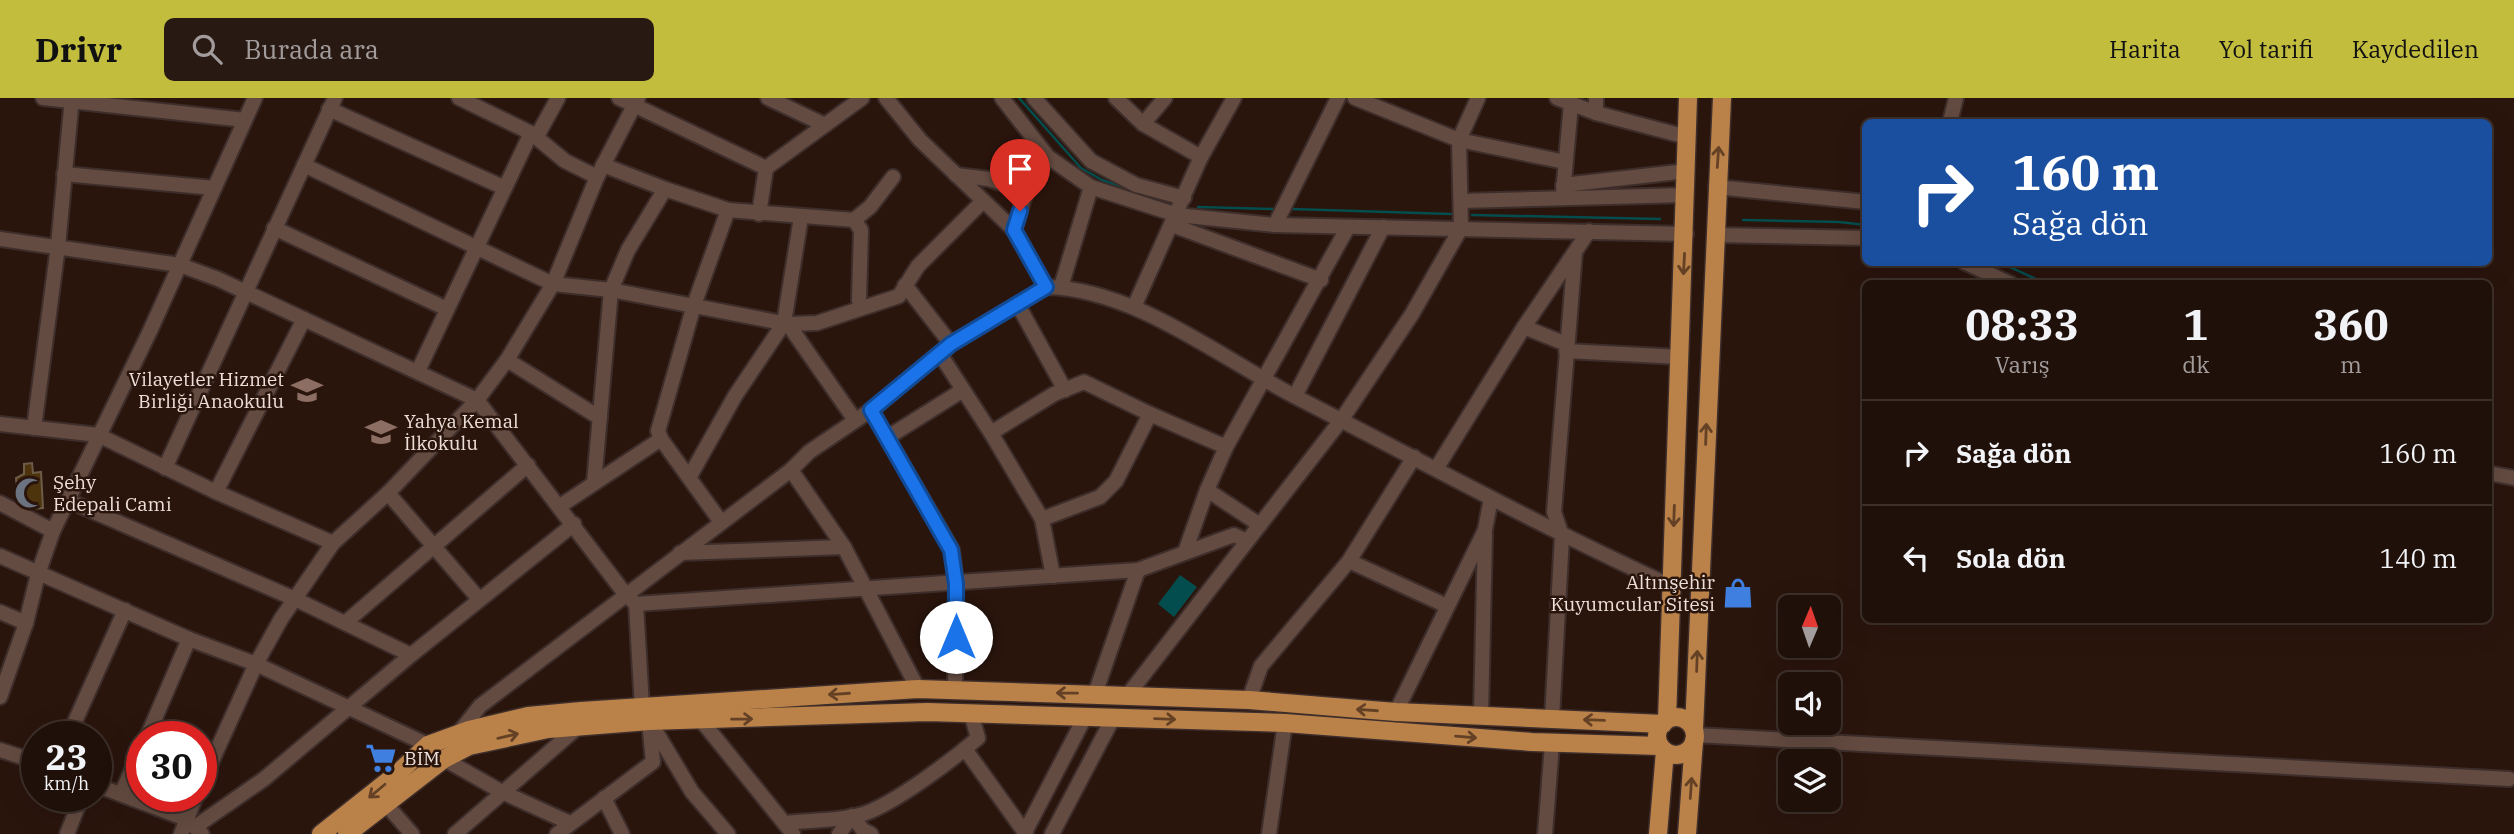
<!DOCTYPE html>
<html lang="tr">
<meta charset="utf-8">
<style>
body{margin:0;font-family:"IBM Plex Serif",serif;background:#281913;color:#f1f3f6;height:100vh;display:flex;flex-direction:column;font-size:26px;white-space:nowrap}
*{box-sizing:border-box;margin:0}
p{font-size:23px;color:#a29d9c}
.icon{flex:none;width:38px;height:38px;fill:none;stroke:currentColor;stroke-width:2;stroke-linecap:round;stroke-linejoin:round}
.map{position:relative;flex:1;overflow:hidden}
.panel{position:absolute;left:1862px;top:182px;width:630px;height:343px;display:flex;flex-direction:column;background:#20100a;border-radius:10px;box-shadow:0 7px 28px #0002,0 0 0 2px #3d302b}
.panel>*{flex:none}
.banner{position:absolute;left:1862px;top:21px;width:630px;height:147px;border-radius:10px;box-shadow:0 7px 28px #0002,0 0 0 2px #3d302b;background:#1a4fa0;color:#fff;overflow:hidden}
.needle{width:46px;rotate:2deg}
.tools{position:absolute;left:1778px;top:497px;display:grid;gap:14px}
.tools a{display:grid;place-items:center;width:63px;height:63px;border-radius:10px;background:#20100a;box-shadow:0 7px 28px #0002,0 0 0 2px #3d302b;font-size:35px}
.speed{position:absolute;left:21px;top:623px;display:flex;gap:14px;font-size:35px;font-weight:700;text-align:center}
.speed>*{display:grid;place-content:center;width:91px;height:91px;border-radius:50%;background:#20100a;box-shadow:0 7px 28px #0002,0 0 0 2px #3d302b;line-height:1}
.speed small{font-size:18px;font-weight:400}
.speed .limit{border:10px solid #d22;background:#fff;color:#111}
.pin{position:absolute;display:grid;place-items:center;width:60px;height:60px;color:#fff;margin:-72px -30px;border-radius:50% 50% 50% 0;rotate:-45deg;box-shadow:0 0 7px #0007}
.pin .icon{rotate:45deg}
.me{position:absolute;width:77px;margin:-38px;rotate:0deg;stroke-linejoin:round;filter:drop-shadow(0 0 5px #0008)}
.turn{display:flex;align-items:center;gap:24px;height:147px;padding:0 35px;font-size:32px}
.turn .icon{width:91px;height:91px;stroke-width:2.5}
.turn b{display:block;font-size:49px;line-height:60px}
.eta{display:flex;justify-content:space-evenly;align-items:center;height:119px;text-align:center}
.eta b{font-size:42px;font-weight:800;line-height:49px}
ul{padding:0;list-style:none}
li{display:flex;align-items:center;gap:21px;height:105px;padding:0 35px;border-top:2px solid #3d302b}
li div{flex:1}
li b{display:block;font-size:26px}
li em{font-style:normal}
header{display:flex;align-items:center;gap:42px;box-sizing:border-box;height:98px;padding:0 35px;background:#c3bd3e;color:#111}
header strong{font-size:33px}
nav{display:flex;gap:38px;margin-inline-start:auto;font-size:24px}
.search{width:490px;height:63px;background:#281913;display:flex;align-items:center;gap:18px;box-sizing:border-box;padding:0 24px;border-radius:10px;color:#a29d9c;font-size:26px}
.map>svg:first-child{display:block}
.water{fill:#044d4e}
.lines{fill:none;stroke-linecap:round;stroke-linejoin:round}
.stream{stroke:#044d4e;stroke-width:2.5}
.building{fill:#4d340d;stroke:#6d5d48;stroke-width:2}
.minor-casing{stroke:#3e2e2b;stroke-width:18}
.major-casing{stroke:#3e2e2b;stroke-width:21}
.minor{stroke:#644b41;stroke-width:14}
.major{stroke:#ba8249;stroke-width:18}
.oneway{stroke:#644125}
.route-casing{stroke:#114b97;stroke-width:18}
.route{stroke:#1a73e8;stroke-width:12}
.labels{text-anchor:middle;stroke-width:5;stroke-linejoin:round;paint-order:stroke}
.poi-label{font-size:19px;fill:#edded8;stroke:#2a150d;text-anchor:start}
</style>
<header>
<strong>Drivr</strong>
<div class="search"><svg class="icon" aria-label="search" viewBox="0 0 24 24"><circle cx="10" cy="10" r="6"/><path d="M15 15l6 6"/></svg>Burada ara</div>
<nav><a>Harita</a><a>Yol tarifi</a><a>Kaydedilen</a></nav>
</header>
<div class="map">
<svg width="2514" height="736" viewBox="0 0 2514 736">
<rect width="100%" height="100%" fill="#2a150d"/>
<path class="water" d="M 1180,477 L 1197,489 L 1174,519 L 1158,506 Z"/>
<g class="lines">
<g class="stream">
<path d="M 1019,0 L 1081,70 L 1102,82 L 1165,104"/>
<path d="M 1198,109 L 1274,111"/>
<path d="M 1292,111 L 1451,116"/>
<path d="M 1472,117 L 1660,121"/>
<path d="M 1743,122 L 1839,124 L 1866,127"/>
<path d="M 1999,164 L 2047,186"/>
</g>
</g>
<path class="building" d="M 32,365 L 33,375 L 41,374 L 43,410 L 31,411 L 18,404 L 16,380 L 24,376 L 24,366 Z"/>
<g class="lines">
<g class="minor-casing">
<g id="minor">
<path d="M 43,0 L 245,22"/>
<path d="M 459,0 L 531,35 L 565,63 L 597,79"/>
<path d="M 619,0 L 766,70 L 759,116"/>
<path d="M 768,0 L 825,27"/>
<path d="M 886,0 L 920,42 L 1014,132 L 1046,189"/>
<path d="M 1002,0 L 1048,59 L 1091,89 L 1177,117 L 1275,127 L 1686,136"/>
<path d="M 1034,0 L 1091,63 L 1136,87 L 1184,100"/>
<path d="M 1116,0 L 1143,26 L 1201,59"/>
<path d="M 1355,0 L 1459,42 L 1565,64"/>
<path d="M 1557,0 L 1596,15 L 1687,39"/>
<path d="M 329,11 L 505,90"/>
<path d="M 1596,15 L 1596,0"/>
<path d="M 1950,24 L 1956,0"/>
<path d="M 1143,26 L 1165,0"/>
<path d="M 537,38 L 558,0"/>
<path d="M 304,67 L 553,186 L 611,192 L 788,226 L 817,225 L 899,198 L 918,168 L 983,103"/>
<path d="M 766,70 L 862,0"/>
<path d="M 64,76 L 214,90"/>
<path d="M 956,77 L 989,81 L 1026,94 L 1048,59"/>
<path d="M 1563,87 L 1687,73"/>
<path d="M 1716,89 L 1866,104"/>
<path d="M 665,91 L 728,112 L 854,122"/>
<path d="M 1563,95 L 1571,6"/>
<path d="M 1461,103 L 1686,97"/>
<path d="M 1172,127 L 1321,182"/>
<path d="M 1275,127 L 1338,0"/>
<path d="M 274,130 L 447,211"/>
<path d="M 1014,132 L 1026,94"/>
<path d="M 1715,137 L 1866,140"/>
<path d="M 0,141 L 180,167 L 218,181 L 477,302 L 626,497 L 636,506 L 642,609"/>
<path d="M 1964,164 L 2011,186"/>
<path d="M 905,187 L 951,246"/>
<path d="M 1061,189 L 1091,89"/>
<path d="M 1018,207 L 1065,292"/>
<path d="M 1134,209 L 1201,59 L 1234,0"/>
<path d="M 861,210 L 859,202 L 861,132 L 854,122 L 870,109 L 893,79"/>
<path d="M 788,226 L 855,322"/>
<path d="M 1524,229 L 1566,246"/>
<path d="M 1566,253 L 1680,259"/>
<path d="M 940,256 L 991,335 L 1042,421 L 1053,478"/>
<path d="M 507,262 L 600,320"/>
<path d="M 418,273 L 531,35"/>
<path d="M 1295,298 L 1383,129"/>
<path d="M 871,312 L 952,452 L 956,486 L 955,593"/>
<path d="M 0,326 L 98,337 L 216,394 L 333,445"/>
<path d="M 34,330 L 58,148 L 72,0"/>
<path d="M 991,335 L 1054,296 L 1084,284 L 1150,316"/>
<path d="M 888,339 L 963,292"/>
<path d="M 165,370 L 335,0"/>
<path d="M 1436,371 L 1524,229 L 1589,133"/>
<path d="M 791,372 L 844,449 L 918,591"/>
<path d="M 2488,375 L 2514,380"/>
<path d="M 690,378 L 735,298 L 784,225 L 801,119"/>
<path d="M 594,385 L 611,192 L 628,152 L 665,91 L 603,67"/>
<path d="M 1207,392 L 1260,427"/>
<path d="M 216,394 L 304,221"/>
<path d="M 388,395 L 479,501"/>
<path d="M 69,403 L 295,501 L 411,557"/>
<path d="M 0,405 L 53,433"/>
<path d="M 560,408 L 661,341"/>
<path d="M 1042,421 L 1100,399 L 1116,383 L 1150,316 L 1226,349"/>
<path d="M 721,424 L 661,341 L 658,333 L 694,207 L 728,112"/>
<path d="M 1185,454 L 1207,392 L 1226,349 L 1348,129"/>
<path d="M 680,455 L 844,449"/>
<path d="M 0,458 L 189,541 L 256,566 L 428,647"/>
<path d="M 1349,463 L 1447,508"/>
<path d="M 636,506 L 1138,472 L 1234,437 L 1247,443"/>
<path d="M 0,514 L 26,525"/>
<path d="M 345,525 L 528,367"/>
<path d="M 1095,596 L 1138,472"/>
<path d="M 1127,598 L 1342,321 L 1412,216 L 1461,130 L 1459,42 L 1478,0"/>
<path d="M 0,599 L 26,525 L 38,476 L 53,433 L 150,233 L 255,0"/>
<path d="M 1249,602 L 1261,568 L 1349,463 L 1414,359"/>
<path d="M 1396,614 L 1485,432 L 1491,400"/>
<path d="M 1481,617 L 1485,437"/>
<path d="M 1552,620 L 1562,438 L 1554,414 L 1575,154"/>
<path d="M 701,622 L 793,736"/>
<path d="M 652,627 L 692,694 L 728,736"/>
<path d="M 457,637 L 480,608 L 791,372 L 809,354 L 871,312 L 951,246 L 1046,189 C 1135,191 1219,259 1296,299 C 1421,363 1544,430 1671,488"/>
<path d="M 1695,637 L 2509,681"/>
<path d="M 68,639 L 125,512"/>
<path d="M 147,639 L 189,541"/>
<path d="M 965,651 L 1026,736"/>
<path d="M 0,652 L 37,664"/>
<path d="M 444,661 L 502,694 L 570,725"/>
<path d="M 96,687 L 186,721 L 202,736"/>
<path d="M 201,687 L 256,566 L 281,521 L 333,445 L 388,395 L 477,302 L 507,262 L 553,186 L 597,79 L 638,0"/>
<path d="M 121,696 L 142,650"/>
<path d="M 604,700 L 622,736"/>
<path d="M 385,705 L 412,736"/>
<path d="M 786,725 C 811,722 849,723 871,713 C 903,699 951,663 978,640 L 971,615"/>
<path d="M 195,729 L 264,681 L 411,557 L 574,426"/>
<path d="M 67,736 L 82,698"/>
<path d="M 181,736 L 196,698"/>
<path d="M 455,736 L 578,629"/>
<path d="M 557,736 L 653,664 L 649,623"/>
<path d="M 839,736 L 852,718 L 863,732 L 871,736"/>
<path d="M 1024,736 L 1085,619"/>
<path d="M 1052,736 L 1113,620"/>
<path d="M 1269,736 L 1285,625"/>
<path d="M 1545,736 L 1552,646"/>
</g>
</g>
<g class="major-casing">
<g id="major">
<circle cx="1676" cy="638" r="19"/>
<path d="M 1667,622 L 1688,0"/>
<path d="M 1694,631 L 1722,0"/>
<path d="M 321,736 L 398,675 L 428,647 L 469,632 L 528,618 L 581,613 L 918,591 L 1249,602 L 1396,614 L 1663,626"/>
<path d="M 347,736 L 444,661 L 469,648 L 548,631 L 649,623 L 927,614 L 1285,625 L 1532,644 L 1660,648"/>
<path d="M 1658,736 L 1665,653"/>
<path d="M 1687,736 L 1694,643"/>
</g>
</g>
<use href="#minor" class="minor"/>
<use href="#major" class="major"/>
</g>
<defs><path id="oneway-shaft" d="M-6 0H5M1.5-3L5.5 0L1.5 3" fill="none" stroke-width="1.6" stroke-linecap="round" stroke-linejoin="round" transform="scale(1.75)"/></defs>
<g class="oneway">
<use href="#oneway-shaft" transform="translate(1718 59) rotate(-86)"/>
<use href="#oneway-shaft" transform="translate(1684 166) rotate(93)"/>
<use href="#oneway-shaft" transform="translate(1706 336) rotate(-88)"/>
<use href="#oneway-shaft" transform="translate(1674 418) rotate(92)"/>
<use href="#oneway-shaft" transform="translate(1697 563) rotate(-88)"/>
<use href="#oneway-shaft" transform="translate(1067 595) rotate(-179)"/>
<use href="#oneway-shaft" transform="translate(839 596) rotate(176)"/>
<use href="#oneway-shaft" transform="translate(1367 612) rotate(-176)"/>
<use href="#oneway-shaft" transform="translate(742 621) rotate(-1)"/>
<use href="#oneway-shaft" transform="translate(1165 621) rotate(2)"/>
<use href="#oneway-shaft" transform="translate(1594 622) rotate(-178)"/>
<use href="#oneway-shaft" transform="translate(508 638) rotate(-13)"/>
<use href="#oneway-shaft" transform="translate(1466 639) rotate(5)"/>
<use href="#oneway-shaft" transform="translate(1691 690) rotate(-86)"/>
<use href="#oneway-shaft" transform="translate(377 693) rotate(140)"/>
</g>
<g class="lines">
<g class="route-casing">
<path id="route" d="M 956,539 L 956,486 L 951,452 L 871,312 L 951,246 L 1046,189 L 1014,132 L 1020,113"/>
</g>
<use href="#route" class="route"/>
</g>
<defs>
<g id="school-bare" transform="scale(2.415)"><path d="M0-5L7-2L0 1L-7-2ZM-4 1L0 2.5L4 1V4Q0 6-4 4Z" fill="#8d6e63" stroke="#2a150d" stroke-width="2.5" paint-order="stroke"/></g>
<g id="mosque-bare" transform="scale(2.415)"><path d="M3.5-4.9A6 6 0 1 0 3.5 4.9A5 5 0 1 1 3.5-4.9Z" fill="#6b7280" stroke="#2a150d" stroke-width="2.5" paint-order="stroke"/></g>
<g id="shop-bare" transform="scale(2.415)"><path d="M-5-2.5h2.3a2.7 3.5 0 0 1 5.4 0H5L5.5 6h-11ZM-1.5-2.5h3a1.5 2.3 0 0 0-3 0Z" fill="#3f7fe0" stroke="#2a150d" stroke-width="2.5" paint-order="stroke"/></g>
<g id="supermarket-bare" transform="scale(2.415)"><path d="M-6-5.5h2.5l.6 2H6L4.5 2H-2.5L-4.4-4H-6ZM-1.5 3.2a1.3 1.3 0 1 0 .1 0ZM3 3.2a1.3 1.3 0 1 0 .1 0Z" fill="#3f7fe0" stroke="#2a150d" stroke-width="2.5" paint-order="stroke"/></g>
</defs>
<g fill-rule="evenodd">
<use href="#school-bare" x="307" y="292"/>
<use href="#school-bare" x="381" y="334"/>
<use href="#mosque-bare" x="30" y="395"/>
<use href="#shop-bare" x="1738" y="495"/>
<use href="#supermarket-bare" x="381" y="660"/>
</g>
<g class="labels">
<g class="poi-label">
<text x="284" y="288" text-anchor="end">Vilayetler Hizmet<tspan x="284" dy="22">Birliği Anaokulu</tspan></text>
<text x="404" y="330">Yahya Kemal<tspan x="404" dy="22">İlkokulu</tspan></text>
<text x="53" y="391">Şehy<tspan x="53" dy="22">Edepali Cami</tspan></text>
<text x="1715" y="491" text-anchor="end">Altınşehir<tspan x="1715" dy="22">Kuyumcular Sitesi</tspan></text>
<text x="404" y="667">BİM</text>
</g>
</g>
</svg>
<div class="tools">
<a><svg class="needle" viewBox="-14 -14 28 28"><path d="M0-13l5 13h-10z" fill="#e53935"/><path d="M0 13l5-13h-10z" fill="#a29d9c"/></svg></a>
<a><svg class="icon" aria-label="sound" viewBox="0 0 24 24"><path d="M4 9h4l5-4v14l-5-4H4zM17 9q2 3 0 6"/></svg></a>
<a><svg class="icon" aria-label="layers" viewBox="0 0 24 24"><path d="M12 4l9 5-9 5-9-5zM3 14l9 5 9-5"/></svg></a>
</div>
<div class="speed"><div>23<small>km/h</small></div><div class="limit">30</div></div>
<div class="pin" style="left:1020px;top:113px;background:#d93025"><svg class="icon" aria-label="arrive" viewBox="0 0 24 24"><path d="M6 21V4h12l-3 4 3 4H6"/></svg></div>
<svg class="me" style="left:956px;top:539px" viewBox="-20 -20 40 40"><circle r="19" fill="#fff"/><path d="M0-13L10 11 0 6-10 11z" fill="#1a73e8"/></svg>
<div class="banner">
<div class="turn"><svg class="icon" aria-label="right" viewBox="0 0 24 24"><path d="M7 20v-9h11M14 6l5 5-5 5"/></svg><div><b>160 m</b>Sağa dön</div></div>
</div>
<section class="panel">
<div class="eta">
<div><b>08:33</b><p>Varış</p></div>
<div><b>1</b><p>dk</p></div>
<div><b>360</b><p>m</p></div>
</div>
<ul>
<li><svg class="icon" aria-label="right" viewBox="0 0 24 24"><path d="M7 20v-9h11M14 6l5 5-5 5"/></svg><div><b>Sağa dön</b></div><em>160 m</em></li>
<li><svg class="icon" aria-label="left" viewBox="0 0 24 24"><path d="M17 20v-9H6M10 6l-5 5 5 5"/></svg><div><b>Sola dön</b></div><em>140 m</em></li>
</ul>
</section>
</div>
